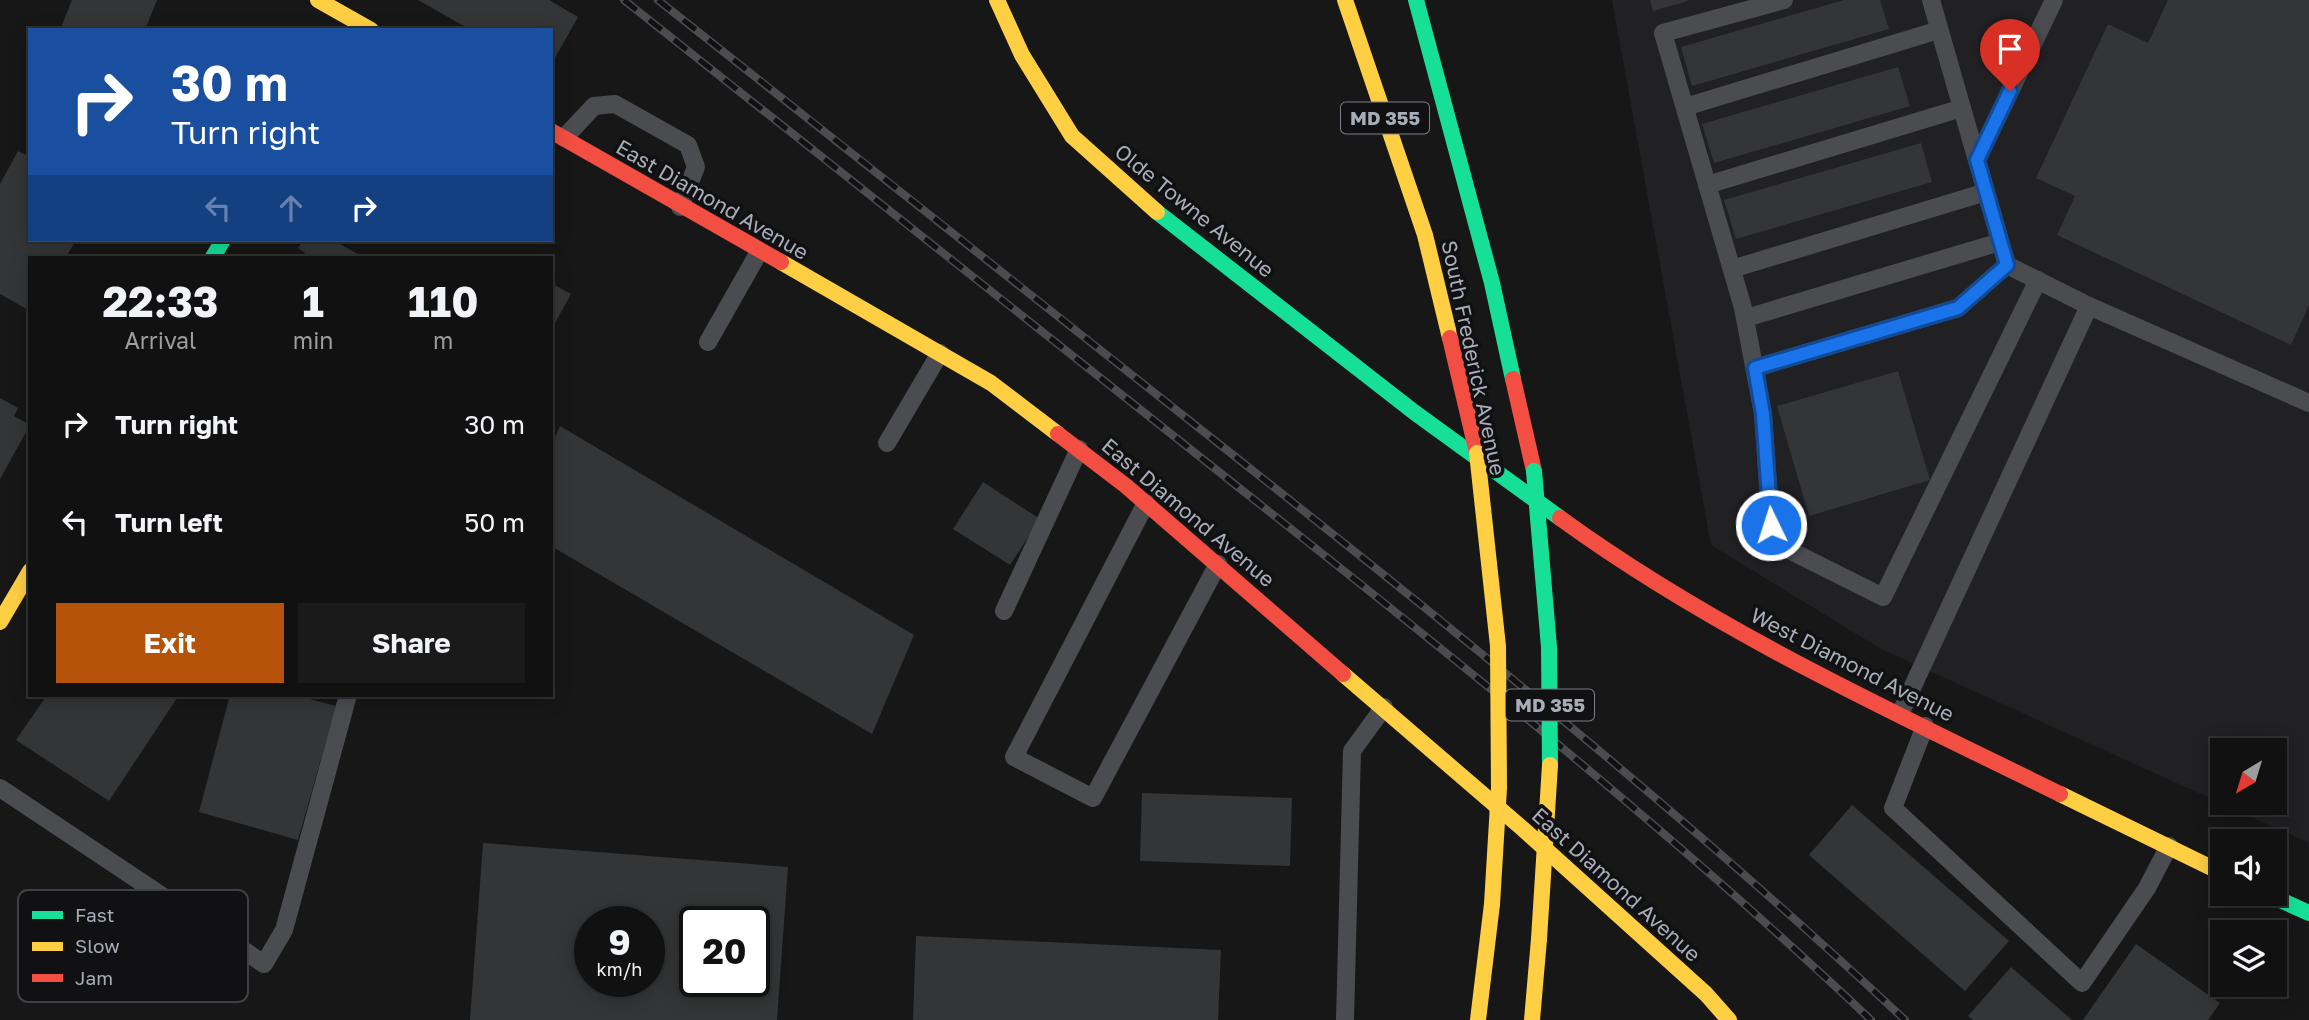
<!DOCTYPE html>
<style>
body{margin:0;font-family:"Golos Text",sans-serif;background:#1a1a1a;color:#f1f3f6;height:100vh;display:flex;flex-direction:column;font-size:26px;white-space:nowrap}
*{box-sizing:border-box;margin:0}
p{font-size:23px;color:#9c9d9f}
.icon{flex:none;width:38px;height:38px;fill:none;stroke:currentColor;stroke-width:2;stroke-linecap:round;stroke-linejoin:round}
.map{position:relative;flex:1;overflow:hidden}
.side{position:absolute;left:28px;top:256px;width:525px;height:441px;display:flex;flex-direction:column;background:#111;border-radius:0px;box-shadow:0 4px 18px #0003,0 0 0 2px #303131}
.side>*{flex:none}
.banner{position:absolute;left:28px;top:28px;width:525px;height:214px;border-radius:0px;box-shadow:0 4px 18px #0003,0 0 0 2px #303131;background:#1a4fa0;color:#fff;overflow:hidden}
.needle{width:46px;rotate:218deg}
.tools{position:absolute;left:2210px;top:738px;display:grid;gap:14px}
.tools a{display:grid;place-items:center;width:77px;height:77px;border-radius:0px;background:#111;box-shadow:0 4px 18px #0003,0 0 0 2px #303131;font-size:35px}
.speed{position:absolute;left:574px;top:906px;display:flex;gap:14px;font-size:35px;font-weight:700;text-align:center}
.speed>*{display:grid;place-content:center;width:91px;height:91px;border-radius:50%;background:#111;box-shadow:0 4px 18px #0003,0 0 0 2px #303131;line-height:1}
.speed small{font-size:18px;font-weight:400}
.speed .limit{border:4px solid #111;border-radius:10px;background:#fff;color:#111}
.pin{position:absolute;display:grid;place-items:center;width:60px;height:60px;color:#fff;margin:-72px -30px;border-radius:50% 50% 50% 0;rotate:-45deg;box-shadow:0 0 7px #0007}
.pin .icon{rotate:45deg}
.me{position:absolute;width:77px;margin:-38px;rotate:356deg;stroke-linejoin:round;filter:drop-shadow(0 0 5px #0008)}
.turn{display:flex;align-items:center;gap:24px;height:147px;padding:0 28px;font-size:32px}
.turn .icon{width:91px;height:91px;stroke-width:2.5}
.turn b{display:block;font-size:49px;line-height:60px}
.lanes{display:flex;align-items:center;height:66px;padding:0 28px;background:#0003;justify-content:center;gap:35px;direction:ltr}
.lanes .off{opacity:.35}
.eta{display:flex;justify-content:space-evenly;align-items:center;height:119px;text-align:center}
.eta b{font-size:42px;font-weight:700;line-height:49px}
.primary-button{display:flex;gap:14px;margin-top:auto;padding:14px 28px}
.primary-button a{flex:1;height:80px;border-radius:0px;background:#b45309;color:#fff;font-size:28px;font-weight:700;line-height:80px;text-align:center}
.primary-button a+a{background:#1a1a1a;color:#f1f3f6}
ul{padding:0;list-style:none}
li{display:flex;align-items:center;gap:21px;height:98px;padding:0 28px}
li div{flex:1}
li b{display:block;font-size:26px}
li em{font-style:normal}
.map>svg:first-child{display:block}
.built{fill:#212124;fill-rule:evenodd}
.building{fill:#343537;fill-rule:evenodd}
.lines{fill:none;stroke-linecap:round;stroke-linejoin:round}
.lane{stroke:#4b4c50;stroke-width:18}
.fast{stroke:#16e098;stroke-width:16}
.slow{stroke:#ffcf43;stroke-width:16}
.jam{stroke:#f24e42;stroke-width:16}
.rail-casing{stroke:#4b4c4f;stroke-width:8}
.rail{stroke:#111113;stroke-width:5;stroke-dasharray:16;stroke-linecap:butt}
.fast-bridge{stroke:#16e098;stroke-width:16}
.slow-bridge{stroke:#ffcf43;stroke-width:16}
.route-casing{stroke:#114b97;stroke-width:18}
.route{stroke:#1a73e8;stroke-width:12}
.labels{text-anchor:middle;stroke-width:7;stroke-linejoin:round;paint-order:stroke}
.shield{fill:#111113;stroke:#7b7e86;stroke-width:2}
.shield-label{font-size:19px;font-weight:bold;fill:#a8adb8}
.street-label{font-size:21px;fill:#a8adb8;stroke:#111113}
.key{fill:#111113;stroke:#3e4045;stroke-width:2}
.key-label{font-size:19px;fill:#a8adb8}
</style>
<div class="map">
<svg width="2309" height="1020" viewBox="0 0 2309 1020">
<rect width="100%" height="100%" fill="#171717"/>
<path class="built" d="M 1612,0 L 2309,0 L 2309,843 L 1881,649 L 1711,545 ZM 2222,751 L 2275,751 L 2275,803 L 2222,803 Z"/>
<g class="building">
<path d="M 72,0 L 157,0 L 145,30 L 60,30 Z"/>
<path d="M 418,0 L 549,0 L 578,17 L 551,65 L 551,30 L 471,30 Z"/>
<path d="M 1650,0 L 1687,0 L 1688,1 L 1653,11 Z"/>
<path d="M 1844,0 L 1880,0 L 1889,29 L 1692,86 L 1681,47 Z"/>
<path d="M 2168,0 L 2309,0 L 2309,305 L 2291,345 L 2057,235 L 2075,196 L 2036,178 L 2108,24 L 2148,43 Z"/>
<path d="M 1898,67 L 1910,106 L 1714,163 L 1702,124 Z"/>
<path d="M 1921,143 L 1932,182 L 1736,239 L 1724,200 Z"/>
<path d="M 18,151 L 30,157 L 30,240 L 76,240 L 66,257 L 30,257 L 30,311 L 0,294 L 0,184 Z"/>
<path d="M 303,240 L 333,240 L 363,257 L 302,257 L 305,253 L 298,248 Z"/>
<path d="M 551,283 L 571,294 L 551,330 Z"/>
<path d="M 1898,371 L 1930,480 L 1809,516 L 1777,406 Z"/>
<path d="M 0,398 L 18,408 L 14,416 L 30,425 L 0,479 Z"/>
<path d="M 560,426 L 914,635 L 872,734 L 551,546 L 551,446 Z"/>
<path d="M 983,482 L 1040,519 L 1010,565 L 953,529 Z"/>
<path d="M 47,695 L 179,695 L 109,801 L 16,740 Z"/>
<path d="M 230,695 L 306,695 L 306,698 L 336,706 L 298,840 L 199,812 Z"/>
<path d="M 1142,793 L 1292,798 L 1290,866 L 1140,861 Z"/>
<path d="M 1852,805 L 2009,941 L 1965,991 L 1809,855 Z"/>
<path d="M 483,843 L 788,867 L 777,1020 L 470,1020 ZM 590,922 L 649,922 L 649,982 L 590,982 ZM 695,922 L 754,922 L 754,982 L 695,982 Z"/>
<path d="M 916,936 L 1221,950 L 1218,1020 L 913,1020 Z"/>
<path d="M 2136,944 L 2220,1003 L 2208,1020 L 2083,1020 Z"/>
<path d="M 2011,967 L 2072,1020 L 1973,1020 L 1968,1016 Z"/>
</g>
<g class="lines">
<g class="lane">
<path d="M 1784,0 L 1663,33 L 1743,308 L 1763,414 L 1771,525 L 1787,549 L 1883,597 L 2038,280"/>
<path d="M 1931,0 L 2007,265 L 2089,306"/>
<path d="M 1685,107 L 1939,30"/>
<path d="M 564,138 L 594,106 L 615,104 L 688,145 L 696,167 L 680,207"/>
<path d="M 1977,160 L 2054,0"/>
<path d="M 1707,185 L 1962,108"/>
<path d="M 1732,269 L 1986,192"/>
<path d="M 1746,318 L 2000,242"/>
<path d="M 708,342 L 759,252"/>
<path d="M 1755,368 L 1958,308 L 2007,265"/>
<path d="M 887,443 L 940,353"/>
<path d="M 1146,503 L 1014,757 L 1093,798 L 1218,564"/>
<path d="M 1004,611 L 1079,449"/>
<path d="M 1900,714 L 2089,306 L 2309,403"/>
<path d="M 1925,726 L 1893,808 L 2082,983 L 2147,888 L 2169,846"/>
<path d="M 0,788 L 264,964 L 284,930 L 348,695"/>
<path d="M 1345,1020 L 1352,751 L 1384,707"/>
</g>
<g class="fast">
<path d="M 1416,0 L 1492,283 L 1513,379"/>
<path d="M 1157,212 L 1414,412 L 1560,518"/>
<path d="M 213,257 L 223,240"/>
<path d="M 2267,894 L 2309,913"/>
</g>
<g class="slow">
<path d="M 318,0 L 371,30"/>
<path d="M 997,0 L 1022,55 L 1072,136 L 1157,212"/>
<path d="M 1345,0 L 1425,235 L 1450,338"/>
<path d="M 781,262 L 991,383 L 1058,434"/>
<path d="M 0,622 L 30,571"/>
<path d="M 1343,674 L 1523,829 L 1706,994 L 1729,1020"/>
<path d="M 2060,794 L 2222,873"/>
<path d="M 1478,1020 L 1492,904"/>
<path d="M 1532,1020 L 1539,939"/>
</g>
<g class="jam">
<path d="M 551,131 L 781,262"/>
<path d="M 1450,338 L 1477,453"/>
<path d="M 1513,379 L 1534,471"/>
<path d="M 1058,434 L 1126,486 L 1343,674"/>
<path d="M 1560,518 C 1714,630 1889,710 2060,794"/>
</g>
<g class="rail-casing">
<g id="rail">
<path d="M 624,0 C 827,161 1030,322 1233,483 C 1451,655 1669,829 1871,1020"/>
<path d="M 658,0 C 847,149 1035,298 1223,447 C 1456,631 1688,817 1905,1020"/>
</g>
</g>
<use href="#rail" class="rail"/>
<path class="fast-bridge" d="M 1534,471 L 1549,647 L 1550,765"/>
<g class="slow-bridge">
<path d="M 1477,453 L 1498,646 L 1499,788 L 1492,904"/>
<path d="M 1539,939 L 1550,765"/>
</g>
</g>
<g class="lines">
<g class="route-casing">
<path id="route" d="M 1771,525 L 1763,414 L 1755,368 L 1958,308 L 2007,265 L 1977,160 L 2010,91"/>
</g>
<use href="#route" class="route"/>
</g>
<g class="labels">
<g class="shield">
<rect x="1341" y="102.5" width="88" height="31" rx="5"/>
<rect x="1506" y="689.5" width="88" height="31" rx="5"/>
</g>
<g class="shield-label">
<text x="1385" y="125">MD 355</text>
<text x="1550" y="712">MD 355</text>
</g>
<g class="street-label">
<text transform="translate(712 200) rotate(30)" y="7">East Diamond Avenue</text>
<text transform="translate(1194 211) rotate(39)" y="7">Olde Towne Avenue</text>
<text transform="translate(1473 358) rotate(78)" y="7">South Frederick Avenue</text>
<text transform="translate(1188 513) rotate(40)" y="7">East Diamond Avenue</text>
<text transform="translate(1852 665) rotate(27)" y="7">West Diamond Avenue</text>
<text transform="translate(1616 885) rotate(42)" y="7">East Diamond Avenue</text>
</g>
</g>
<rect x="18" y="890" width="230" height="112" rx="10" class="key"/>
<rect x="32" y="911" width="31" height="8" fill="#16e098"/>
<rect x="32" y="942" width="31" height="9" fill="#ffcf43"/>
<rect x="32" y="974" width="31" height="8" fill="#f24e42"/>
<g class="key-label">
<text x="75" y="922">Fast</text>
<text x="75" y="953">Slow</text>
<text x="75" y="985">Jam</text>
</g>
</svg>
<div class="tools">
<a><svg class="needle" viewBox="-14 -14 28 28"><path d="M0-13l5 13h-10z" fill="#e53935"/><path d="M0 13l5-13h-10z" fill="#9c9d9f"/></svg></a>
<a><svg class="icon" aria-label="sound" viewBox="0 0 24 24"><path d="M4 9h4l5-4v14l-5-4H4zM17 9q2 3 0 6"/></svg></a>
<a><svg class="icon" aria-label="layers" viewBox="0 0 24 24"><path d="M12 4l9 5-9 5-9-5zM3 14l9 5 9-5"/></svg></a>
</div>
<div class="speed"><div>9<small>km/h</small></div><div class="limit">20</div></div>
<div class="pin" style="left:2010px;top:91px;background:#d93025"><svg class="icon" aria-label="arrive" viewBox="0 0 24 24"><path d="M6 21V4h12l-3 4 3 4H6"/></svg></div>
<svg class="me" style="left:1771px;top:525px" viewBox="-20 -20 40 40"><circle r="17" fill="#1a73e8" stroke="#fff" stroke-width="3"/><path d="M0-11L8 9 0 5-8 9z" fill="#fff"/></svg>
<div class="banner">
<div class="turn"><svg class="icon" aria-label="right" viewBox="0 0 24 24"><path d="M7 20v-9h11M14 6l5 5-5 5"/></svg><div><b>30 m</b>Turn right</div></div>
<div class="lanes"><svg class="icon off" aria-label="left" viewBox="0 0 24 24"><path d="M17 20v-9H6M10 6l-5 5 5 5"/></svg><svg class="icon off" aria-label="ahead" viewBox="0 0 24 24"><path d="M12 20V5M6 11l6-6 6 6"/></svg><svg class="icon" aria-label="right" viewBox="0 0 24 24"><path d="M7 20v-9h11M14 6l5 5-5 5"/></svg></div>
</div>
<section class="side">
<div class="eta">
<div><b>22:33</b><p>Arrival</p></div>
<div><b>1</b><p>min</p></div>
<div><b>110</b><p>m</p></div>
</div>
<ul>
<li><svg class="icon" aria-label="right" viewBox="0 0 24 24"><path d="M7 20v-9h11M14 6l5 5-5 5"/></svg><div><b>Turn right</b></div><em>30 m</em></li>
<li><svg class="icon" aria-label="left" viewBox="0 0 24 24"><path d="M17 20v-9H6M10 6l-5 5 5 5"/></svg><div><b>Turn left</b></div><em>50 m</em></li>
</ul>
<div class="primary-button"><a>Exit</a><a>Share</a></div>
</section>
</div>
